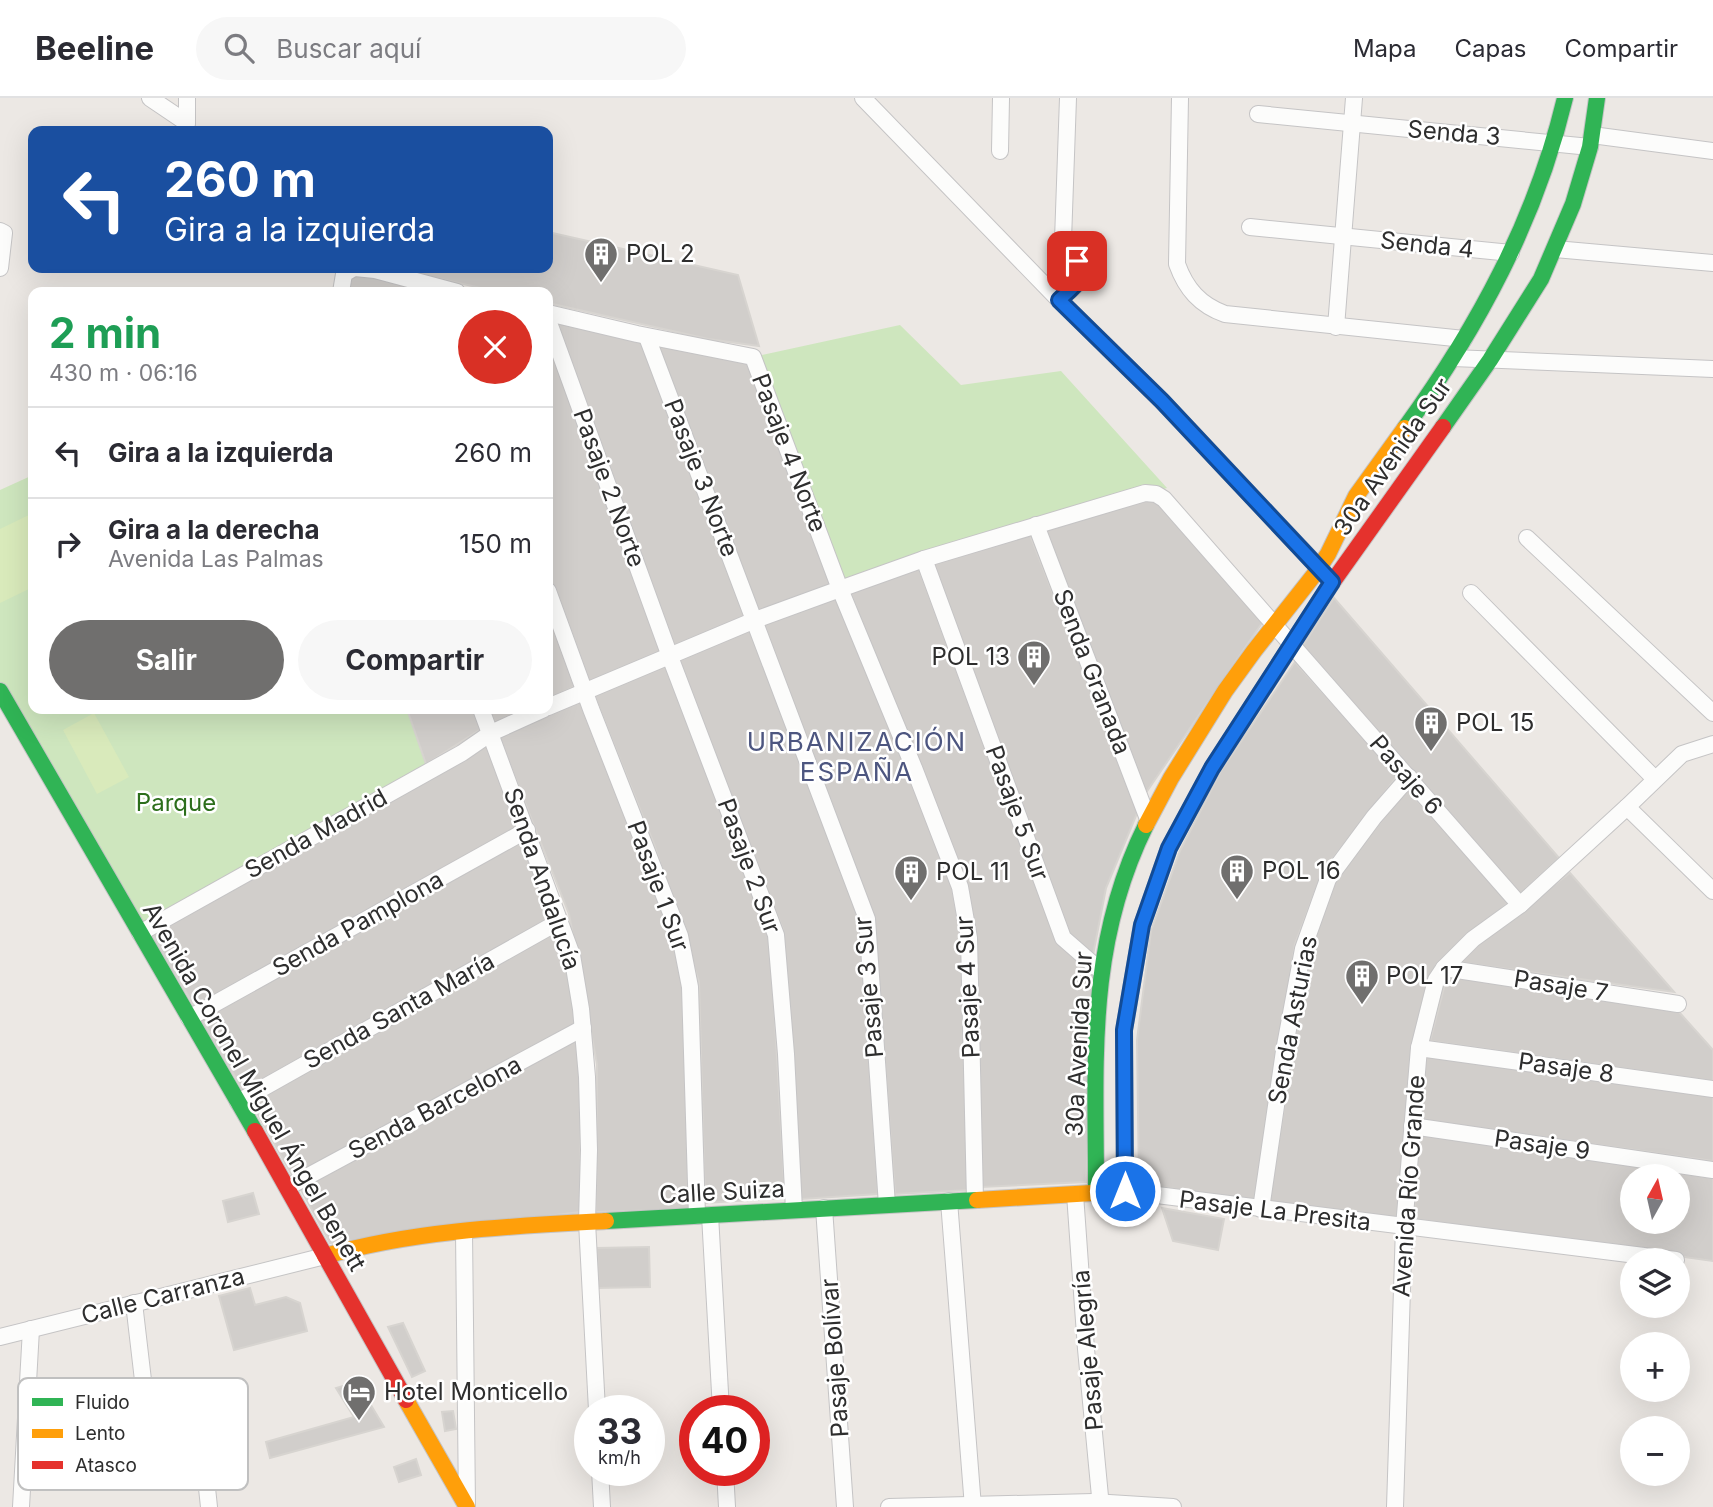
<!DOCTYPE html>
<html lang="es">
<meta charset="utf-8">
<style>
body{margin:0;font-family:Inter,sans-serif;background:#f7f7f7;color:#2b2b33;height:100vh;display:flex;flex-direction:column;font-size:26px;white-space:nowrap}
*{box-sizing:border-box;margin:0}
p{font-size:23px;color:#7c7c81}
.icon{flex:none;width:38px;height:38px;fill:none;stroke:currentColor;stroke-width:2;stroke-linecap:round;stroke-linejoin:round}
.map{position:relative;flex:1;overflow:hidden}
.sheet{position:absolute;left:28px;top:189px;width:525px;height:427px;display:flex;flex-direction:column;background:#fff;border-radius:14px;box-shadow:0 7px 28px #0002}
.sheet>*{flex:none}
.banner{position:absolute;left:28px;top:28px;width:525px;height:147px;border-radius:14px;box-shadow:0 7px 28px #0002;background:#1a4fa0;color:#fff;overflow:hidden}
.needle{width:46px;rotate:8deg}
.tools{position:absolute;left:1620px;top:1066px;display:grid;gap:14px}
.tools a{display:grid;place-items:center;width:70px;height:70px;border-radius:50%;background:#fff;box-shadow:0 7px 28px #0002;font-size:35px}
.speed{position:absolute;left:574px;top:1297px;display:flex;gap:14px;font-size:35px;font-weight:700;text-align:center}
.speed>*{display:grid;place-content:center;width:91px;height:91px;border-radius:50%;background:#fff;box-shadow:0 7px 28px #0002;line-height:1}
.speed small{font-size:18px;font-weight:400}
.speed .limit{border:10px solid #d22;background:#fff;color:#111}
.pin{position:absolute;display:grid;place-items:center;width:60px;height:60px;color:#fff;margin:-30px;border-radius:14px;box-shadow:0 4px 10px #0006}
.me{position:absolute;width:77px;margin:-38px;rotate:0deg;stroke-linejoin:round;filter:drop-shadow(0 0 5px #0008)}
.turn{display:flex;align-items:center;gap:24px;height:147px;padding:0 21px;font-size:32px}
.turn .icon{width:91px;height:91px;stroke-width:2.5}
.turn b{display:block;font-size:49px;line-height:60px}
.round{display:grid;place-items:center;flex:none;width:74px;height:74px;border-radius:37px;background:#f7f7f7}
.headline{display:flex;align-items:center;justify-content:space-between;height:119px;padding:0 21px}
h1{font-size:42px;font-weight:700;line-height:52px;color:#1e9e55}
.primary-button{display:flex;gap:14px;margin-top:auto;padding:14px 21px}
.primary-button a{flex:1;height:80px;border-radius:42px;background:#706f6e;color:#fff;font-size:28px;font-weight:700;line-height:80px;text-align:center}
.primary-button a+a{background:#f7f7f7;color:#2b2b33}
ul{padding:0;list-style:none}
li{display:flex;align-items:center;gap:21px;height:91px;padding:0 21px;border-top:2px solid #e1e1e2}
li div{flex:1}
li b{display:block;font-size:26px}
li em{font-style:normal}
header{display:flex;align-items:center;gap:42px;box-sizing:border-box;height:98px;padding:0 35px;background:#fff;border-bottom:2px solid #e1e1e2}
header strong{font-size:33px}
nav{display:flex;gap:38px;margin-inline-start:auto;font-size:24px}
.search{width:490px;height:63px;background:#f7f7f7;display:flex;align-items:center;gap:18px;box-sizing:border-box;padding:0 24px;border-radius:38px;color:#7c7c81;font-size:26px}
.map>svg:first-child{display:block}
.green{fill:#cee6be}
.pitch{fill:#d9eabb}
.building{fill:#d1cecb;stroke:#d7d4d0;stroke-width:2;fill-rule:evenodd}
.lines{fill:none;stroke-linecap:round;stroke-linejoin:round}
.street-casing{stroke:#c5c4c5;stroke-width:18}
.fast-casing{stroke:#c5c4c5;stroke-width:18}
.slow-casing{stroke:#c5c4c5;stroke-width:18}
.jam-casing{stroke:#c5c4c5;stroke-width:18}
.street{stroke:#fcfcfb;stroke-width:16}
.fast{stroke:#30b455;stroke-width:16}
.slow{stroke:#ff9f0a;stroke-width:16}
.jam{stroke:#e5322d;stroke-width:16}
.route-casing{stroke:#114b97;stroke-width:18}
.route{stroke:#1a73e8;stroke-width:12}
.labels{text-anchor:middle;stroke-width:5;stroke-linejoin:round;paint-order:stroke}
.street-label{font-size:24px;fill:#2e2e2e;stroke:#fff}
.poi-label{font-size:24px;fill:#2e2e2e;stroke:#fff;text-anchor:start}
.park-label{font-size:24px;fill:#2c6e1b;stroke:#fff}
.neighbourhood-label{font-size:26px;letter-spacing:2px;fill:#4d5680;stroke:#fff}
.key{fill:#fff;stroke:#c0c0c0;stroke-width:2}
.key-label{font-size:19px;fill:#2e2e2e}
</style>
<header>
<strong>Beeline</strong>
<div class="search"><svg class="icon" aria-label="search" viewBox="0 0 24 24"><circle cx="10" cy="10" r="6"/><path d="M15 15l6 6"/></svg>Buscar aquí</div>
<nav><a>Mapa</a><a>Capas</a><a>Compartir</a></nav>
</header>
<div class="map">
<svg width="1713" height="1409" viewBox="0 0 1713 1409">
<rect width="100%" height="100%" fill="#ece8e4"/>
<g class="green">
<path d="M 900,227 L 961,287 L 1061,273 L 1167,390 L 839,486 L 753,259 Z"/>
<path d="M 33,377 L 33,611 L 407,611 L 429,674 L 140,835 L 0,590 L 0,392 Z"/>
</g>
<g class="pitch">
<path d="M 33,415 L 33,489 L 0,505 L 0,431 Z"/>
<path d="M 94,615 L 129,679 L 97,696 L 63,632 Z"/>
</g>
<g class="building">
<path d="M 548,134 L 738,177 L 759,248 L 708,241 L 548,205 L 548,194 L 499,194 L 391,170 L 548,170 Z"/>
<path d="M 344,176 L 390,181 L 426,194 L 345,194 Z"/>
<path d="M 555,223 L 644,244 L 748,518 L 673,549 Z"/>
<path d="M 548,240 L 663,554 L 589,584 L 548,475 Z"/>
<path d="M 658,247 L 748,265 L 832,486 L 759,515 Z"/>
<path d="M 1148,402 L 1159,405 L 1264,522 L 1141,702 L 1045,431 Z"/>
<path d="M 1030,437 L 1138,713 L 1106,790 L 1093,857 L 1067,834 L 933,465 Z"/>
<path d="M 919,471 L 1056,841 L 1096,868 L 1086,1084 L 981,1089 L 966,783 L 850,494 Z"/>
<path d="M 836,498 L 942,759 L 952,789 L 962,845 L 969,1092 L 895,1096 L 874,819 L 763,525 Z"/>
<path d="M 1334,500 L 1559,760 L 1519,797 L 1302,549 Z"/>
<path d="M 548,513 L 576,588 L 548,601 Z"/>
<path d="M 750,531 L 860,822 L 878,1096 L 801,1101 L 783,831 L 672,564 Z"/>
<path d="M 672,564 L 770,836 L 785,1100 L 705,1105 L 699,884 L 654,746 L 594,597 Z"/>
<path d="M 1295,564 L 1398,677 L 1323,773 L 1295,846 L 1255,1102 L 1139,1086 L 1137,942 L 1151,833 L 1180,753 L 1221,673 Z"/>
<path d="M 581,600 L 663,813 L 683,882 L 697,1111 L 596,1114 L 597,966 L 569,816 L 499,639 Z"/>
<path d="M 407,611 L 473,611 L 481,631 L 426,666 Z"/>
<path d="M 489,611 L 526,611 L 495,625 Z"/>
<path d="M 488,645 L 521,729 L 195,909 L 151,835 Z"/>
<path d="M 1407,691 L 1509,804 L 1436,867 L 1412,948 L 1397,1122 L 1269,1106 L 1308,859 L 1333,783 Z"/>
<path d="M 523,742 L 552,820 L 243,992 L 201,921 Z"/>
<path d="M 1570,775 L 1674,894 L 1451,863 Z"/>
<path d="M 556,833 L 563,847 L 576,926 L 293,1079 L 251,1004 Z"/>
<path d="M 1447,878 L 1679,914 L 1713,952 L 1713,983 L 1430,943 Z"/>
<path d="M 576,940 L 581,978 L 580,1114 L 330,1145 L 300,1090 Z"/>
<path d="M 1426,957 L 1713,998 L 1713,1063 L 1420,1022 Z"/>
<path d="M 1417,1035 L 1713,1080 L 1713,1163 L 1414,1121 ZM 1633,1078 L 1678,1078 L 1678,1124 L 1633,1124 Z"/>
<path d="M 253,1095 L 259,1116 L 228,1124 L 223,1103 Z"/>
<path d="M 1162,1110 L 1224,1121 L 1218,1152 L 1173,1143 Z"/>
<path d="M 649,1149 L 650,1189 L 598,1190 L 597,1150 Z"/>
<path d="M 250,1190 L 255,1207 L 286,1199 L 300,1205 L 307,1233 L 234,1252 L 219,1198 Z"/>
<path d="M 403,1225 L 425,1273 L 412,1279 L 388,1229 Z"/>
<path d="M 357,1284 L 384,1329 L 270,1360 L 266,1344 L 354,1319 L 336,1290 Z"/>
<path d="M 453,1313 L 456,1331 L 445,1333 L 442,1314 Z"/>
<path d="M 416,1361 L 421,1377 L 399,1384 L 394,1369 Z"/>
</g>
<g class="lines">
<g class="street-casing">
<g id="street">
<path d="M 150,0 L 187,25"/>
<path d="M 863,0 L 1059,202 L 1162,303 L 1324,475"/>
<path d="M 1180,0 L 1177,166 C 1186,191 1200,207 1225,216 L 1464,241"/>
<path d="M 1258,16 L 1590,49"/>
<path d="M 187,25 L 187,0"/>
<path d="M 1592,37 L 1713,53"/>
<path d="M 1000,53 L 1001,0"/>
<path d="M 1250,129 L 1511,155"/>
<path d="M 0,133 L 4,135 L 0,170"/>
<path d="M 1555,151 L 1713,165"/>
<path d="M 355,170 L 375,172 L 457,194"/>
<path d="M 341,194 L 344,176 L 354,170"/>
<path d="M 1059,202 L 1078,185 L 1081,178 L 1081,170 L 1077,163 L 1063,142 L 1068,0"/>
<path d="M 548,215 L 637,236 L 753,259 L 840,491 L 914,670 L 960,789 L 969,840 L 975,1102"/>
<path d="M 548,222 L 672,564 L 776,837 L 786,956 L 794,1112"/>
<path d="M 1336,229 L 1354,0"/>
<path d="M 647,239 L 867,821 L 887,1107"/>
<path d="M 1453,260 L 1713,271"/>
<path d="M 1036,427 L 1148,721"/>
<path d="M 1527,440 L 1713,615"/>
<path d="M 924,461 L 1063,840 L 1102,874"/>
<path d="M 548,493 L 591,611 L 680,838 L 690,889 L 697,1118"/>
<path d="M 1471,495 L 1655,681"/>
<path d="M 548,609 L 755,522 L 840,491 L 924,461 L 1145,395 L 1156,396 L 1164,401 L 1520,807"/>
<path d="M 481,611 L 572,857 L 581,911 L 587,979 L 589,1052 L 587,1124 L 597,1312"/>
<path d="M 1627,709 L 1713,793"/>
<path d="M 140,835 L 462,655 L 491,635 L 544,611"/>
<path d="M 1444,870 L 1678,906"/>
<path d="M 189,920 L 527,732"/>
<path d="M 1419,950 L 1713,991"/>
<path d="M 238,1004 L 560,823"/>
<path d="M 1412,1028 L 1713,1072"/>
<path d="M 288,1089 L 583,930"/>
<path d="M 1125,1093 L 1676,1162"/>
<path d="M 1075,1096 L 1086,1251 L 1101,1409"/>
<path d="M 949,1103 L 973,1409"/>
<path d="M 824,1110 L 845,1409"/>
<path d="M 1261,1111 L 1284,953 L 1303,851 L 1328,781 L 1374,719 L 1409,679"/>
<path d="M 710,1117 L 721,1312"/>
<path d="M 464,1134 L 467,1408"/>
<path d="M 134,1205 L 153,1368 L 159,1372 L 203,1367 L 205,1371 L 209,1409"/>
<path d="M 0,1239 L 325,1158"/>
<path d="M 600,1372 L 602,1409"/>
<path d="M 725,1372 L 727,1409"/>
<path d="M 21,1409 L 31,1231"/>
<path d="M 889,1409 L 1093,1404 L 1173,1409"/>
<path d="M 1395,1409 L 1404,1129 L 1419,950 L 1436,882 L 1444,870 L 1473,841 L 1520,807 L 1627,709 L 1682,656 L 1713,646"/>
</g>
</g>
<g class="fast-casing">
<g id="fast">
<path d="M 1443,329 L 1490,262 L 1541,181 L 1573,106 L 1590,49 L 1597,0"/>
<path d="M 1405,330 C 1478,229 1536,122 1565,0"/>
<path d="M 0,593 L 255,1033"/>
<path d="M 1096,1094 C 1096,964 1086,848 1146,727"/>
<path d="M 606,1123 L 977,1102"/>
</g>
</g>
<g class="slow-casing">
<g id="slow">
<path d="M 1146,727 L 1171,680 L 1225,593 L 1254,553 L 1314,477 L 1328,456 L 1356,398 L 1405,330"/>
<path d="M 977,1102 L 1125,1093 L 1124,932 L 1142,827 L 1169,750 L 1213,669"/>
<path d="M 325,1158 C 415,1132 513,1128 606,1123"/>
<path d="M 406,1302 L 467,1409"/>
</g>
</g>
<g class="jam-casing">
<g id="jam">
<path d="M 1213,669 L 1329,489 L 1443,329"/>
<path d="M 255,1033 L 406,1302"/>
</g>
</g>
<use href="#street" class="street"/>
<use href="#fast" class="fast"/>
<use href="#slow" class="slow"/>
<use href="#jam" class="jam"/>
</g>
<g class="lines">
<g class="route-casing">
<path id="route" d="M 1077,163 C 1087,181 1072,190 1059,202 L 1162,303 L 1332,484 L 1212,670 L 1169,750 L 1142,827 L 1124,932 L 1125,1093"/>
</g>
<use href="#route" class="route"/>
</g>
<defs>
<g id="building-pin" transform="scale(1.75)"><path d="M0 17L-7.5 6A9.5 9.5 0 1 1 7.5 6Z" fill="#706f6e" stroke="#fff"/><path d="M-4-6H4V6H1V3H-1V6H-4ZM-2.5-4.3h1.7v1.8h-1.7ZM.8-4.3h1.7v1.8H.8ZM-2.5-1h1.7V.8h-1.7ZM.8-1h1.7V.8H.8Z" fill="#fff"/></g>
<g id="hotel-pin" transform="scale(1.75)"><path d="M0 17L-7.5 6A9.5 9.5 0 1 1 7.5 6Z" fill="#706f6e" stroke="#fff"/><path d="M-6-4.5h1.5V1H6V5H4.5V3h-9V5H-6ZM-4 0a1.8 1.8 0 1 1 3.6 0ZM.5 0V-2.5h3Q6-2.5 6 0Z" fill="#fff"/></g>
</defs>
<g fill-rule="evenodd">
<use href="#building-pin" x="601" y="156"/>
<use href="#building-pin" x="1034" y="559"/>
<use href="#building-pin" x="1431" y="625"/>
<use href="#building-pin" x="1237" y="773"/>
<use href="#building-pin" x="911" y="774"/>
<use href="#building-pin" x="1362" y="878"/>
<use href="#hotel-pin" x="359" y="1294"/>
</g>
<g class="labels">
<g class="street-label">
<text transform="translate(1454 35) rotate(5)" y="8">Senda 3</text>
<text transform="translate(1427 147) rotate(6)" y="8">Senda 4</text>
<text transform="translate(789 355) rotate(69)" y="8">Pasaje 4 Norte</text>
<text transform="translate(1393 359) rotate(-55)" y="8">30a Avenida Sur</text>
<text transform="translate(701 380) rotate(69)" y="8">Pasaje 3 Norte</text>
<text transform="translate(609 390) rotate(70)" y="8">Pasaje 2 Norte</text>
<text transform="translate(1092 574) rotate(69)" y="8">Senda Granada</text>
<text transform="translate(1406 677) rotate(49)" y="8">Pasaje 6</text>
<text transform="translate(1017 715) rotate(70)" y="8">Pasaje 5 Sur</text>
<text transform="translate(316 736) rotate(-29)" y="8">Senda Madrid</text>
<text transform="translate(749 768) rotate(70)" y="8">Pasaje 2 Sur</text>
<text transform="translate(542 781) rotate(71)" y="8">Senda Andalucía</text>
<text transform="translate(658 788) rotate(70)" y="8">Pasaje 1 Sur</text>
<text transform="translate(358 826) rotate(-29)" y="8">Senda Pamplona</text>
<text transform="translate(1561 888) rotate(9)" y="8">Pasaje 7</text>
<text transform="translate(869 889) rotate(-95)" y="8">Pasaje 3 Sur</text>
<text transform="translate(968 889) rotate(-93)" y="8">Pasaje 4 Sur</text>
<text transform="translate(399 913) rotate(-29)" y="8">Senda Santa María</text>
<text transform="translate(1293 922) rotate(-79)" y="8">Senda Asturias</text>
<text transform="translate(1079 946) rotate(-87)" y="8">30a Avenida Sur</text>
<text transform="translate(1566 970) rotate(8)" y="8">Pasaje 8</text>
<text transform="translate(254 989) rotate(60)" y="8">Avenida Coronel Miguel Ángel Benett</text>
<text transform="translate(435 1010) rotate(-28)" y="8">Senda Barcelona</text>
<text transform="translate(1542 1047) rotate(8)" y="8">Pasaje 9</text>
<text transform="translate(1409 1088) rotate(-86)" y="8">Avenida Río Grande</text>
<text transform="translate(722 1094) rotate(-3)" y="8">Calle Suiza</text>
<text transform="translate(1275 1113) rotate(7)" y="8">Pasaje La Presita</text>
<text transform="translate(163 1198) rotate(-14)" y="8">Calle Carranza</text>
<text transform="translate(1088 1252) rotate(-95)" y="8">Pasaje Alegría</text>
<text transform="translate(835 1260) rotate(-94)" y="8">Pasaje Bolívar</text>
</g>
<g class="poi-label">
<text x="626" y="164">POL 2</text>
<text x="1010" y="567" text-anchor="end">POL 13</text>
<text x="1456" y="633">POL 15</text>
<text x="1262" y="781">POL 16</text>
<text x="936" y="782">POL 11</text>
<text x="1386" y="886">POL 17</text>
<text x="384" y="1302">Hotel Monticello</text>
</g>
<g class="park-label">
<text x="176" y="713">Parque</text>
</g>
<g class="neighbourhood-label">
<text x="857" y="653">URBANIZACIÓN<tspan x="857" dy="30">ESPAÑA</tspan></text>
</g>
</g>
<rect x="18" y="1280" width="230" height="112" rx="10" class="key"/>
<rect x="32" y="1300" width="31" height="8" fill="#30b455"/>
<rect x="32" y="1331" width="31" height="9" fill="#ff9f0a"/>
<rect x="32" y="1363" width="31" height="8" fill="#e5322d"/>
<g class="key-label">
<text x="75" y="1311">Fluido</text>
<text x="75" y="1342">Lento</text>
<text x="75" y="1374">Atasco</text>
</g>
</svg>
<div class="tools">
<a><svg class="needle" viewBox="-14 -14 28 28"><path d="M0-13l5 13h-10z" fill="#e53935"/><path d="M0 13l5-13h-10z" fill="#7c7c81"/></svg></a>
<a><svg class="icon" aria-label="layers" viewBox="0 0 24 24"><path d="M12 4l9 5-9 5-9-5zM3 14l9 5 9-5"/></svg></a>
<a>+</a>
<a>−</a>
</div>
<div class="speed"><div>33<small>km/h</small></div><div class="limit">40</div></div>
<div class="pin" style="left:1077px;top:163px;background:#d93025"><svg class="icon" aria-label="arrive" viewBox="0 0 24 24"><path d="M6 21V4h12l-3 4 3 4H6"/></svg></div>
<svg class="me" style="left:1125px;top:1093px" viewBox="-20 -20 40 40"><circle r="17" fill="#1a73e8" stroke="#fff" stroke-width="3"/><path d="M0-11L8 9 0 5-8 9z" fill="#fff"/></svg>
<div class="banner">
<div class="turn"><svg class="icon" aria-label="left" viewBox="0 0 24 24"><path d="M17 20v-9H6M10 6l-5 5 5 5"/></svg><div><b>260 m</b>Gira a la izquierda</div></div>
</div>
<section class="sheet">
<div class="headline"><div><h1>2 min</h1><p>430 m · 06:16</p></div><a class="round" style="background:#d93025;color:#fff"><svg class="icon" aria-label="close" viewBox="0 0 24 24"><path d="M6 6l12 12M18 6L6 18"/></svg></a></div>
<ul>
<li><svg class="icon" aria-label="left" viewBox="0 0 24 24"><path d="M17 20v-9H6M10 6l-5 5 5 5"/></svg><div><b>Gira a la izquierda</b></div><em>260 m</em></li>
<li><svg class="icon" aria-label="right" viewBox="0 0 24 24"><path d="M7 20v-9h11M14 6l5 5-5 5"/></svg><div><b>Gira a la derecha</b><p>Avenida Las Palmas</p></div><em>150 m</em></li>
</ul>
<div class="primary-button"><a>Salir</a><a>Compartir</a></div>
</section>
</div>
